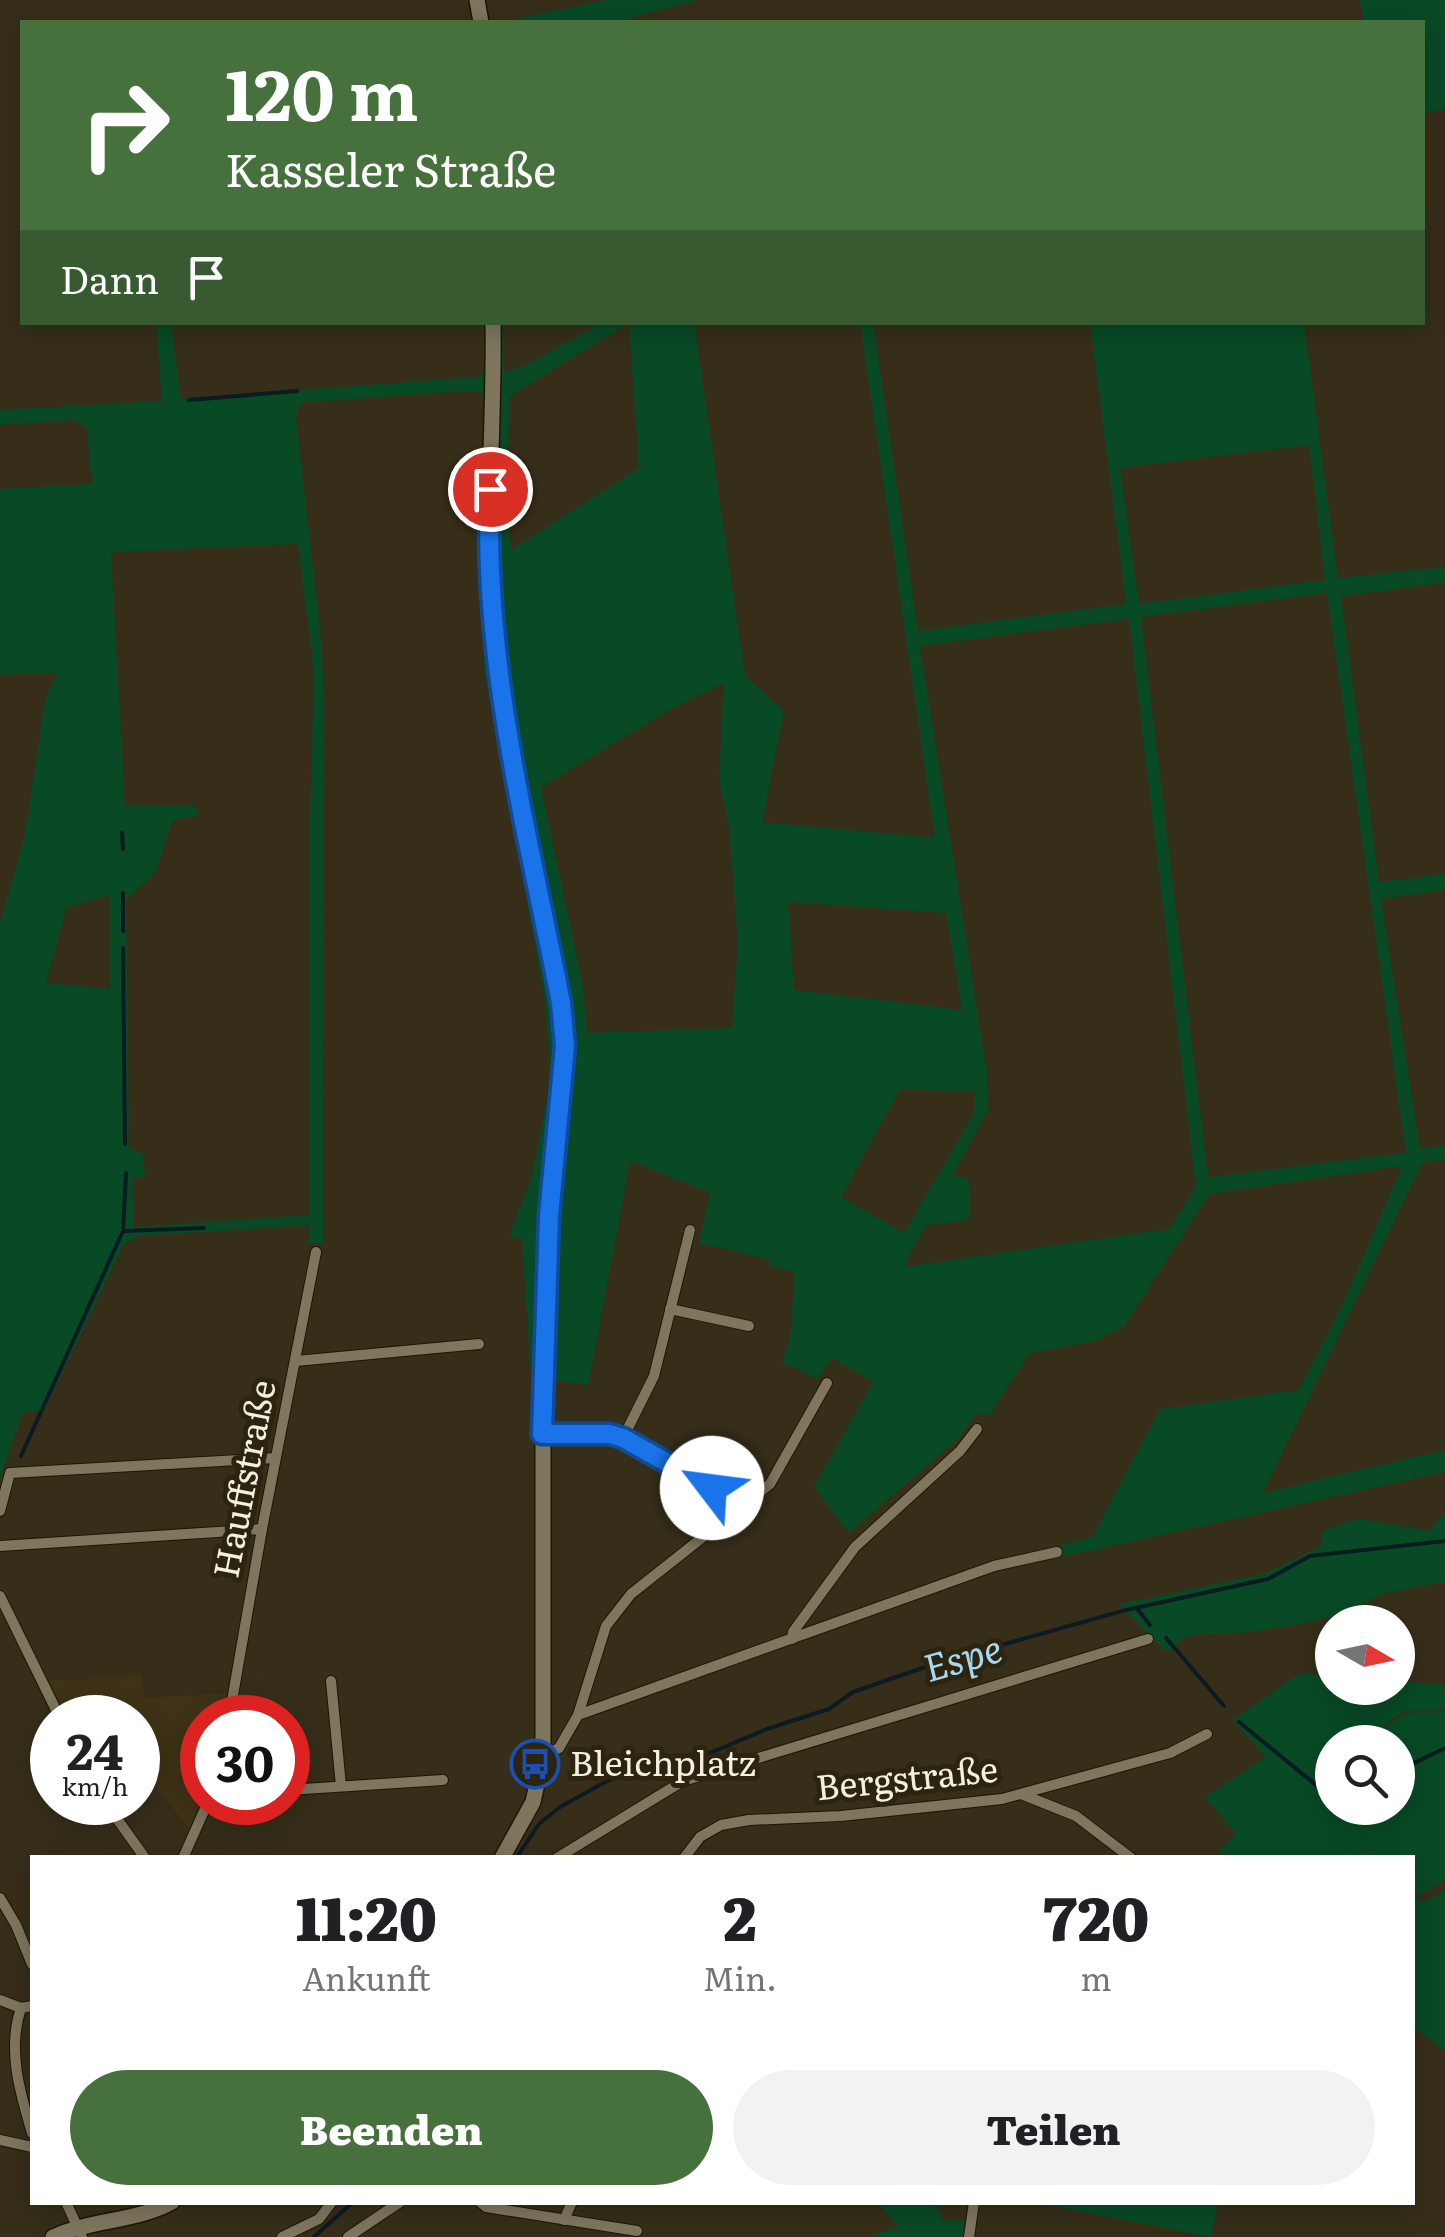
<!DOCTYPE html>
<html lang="de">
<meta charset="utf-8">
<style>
body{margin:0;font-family:Literata,serif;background:#f2f2f2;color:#202124;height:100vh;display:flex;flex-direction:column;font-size:38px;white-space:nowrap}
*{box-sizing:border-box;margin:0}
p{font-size:32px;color:#757577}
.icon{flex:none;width:55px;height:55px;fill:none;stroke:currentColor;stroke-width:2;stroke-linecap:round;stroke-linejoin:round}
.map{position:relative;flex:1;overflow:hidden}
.details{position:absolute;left:30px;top:1855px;width:1385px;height:350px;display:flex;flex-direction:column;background:#fff;border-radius:0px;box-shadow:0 5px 25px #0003}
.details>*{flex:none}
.guide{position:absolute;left:20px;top:20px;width:1405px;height:305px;border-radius:0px;box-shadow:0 5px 25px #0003;background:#46713d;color:#fff;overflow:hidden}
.needle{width:65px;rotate:99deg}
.buttons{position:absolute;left:1315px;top:1605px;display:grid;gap:20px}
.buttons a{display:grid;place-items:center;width:100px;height:100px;border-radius:50%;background:#fff;box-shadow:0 5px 25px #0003;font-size:50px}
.speed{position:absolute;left:30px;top:1695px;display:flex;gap:20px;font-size:50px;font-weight:700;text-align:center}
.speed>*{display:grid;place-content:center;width:130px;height:130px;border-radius:50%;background:#fff;box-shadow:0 5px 25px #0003;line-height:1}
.speed small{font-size:25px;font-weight:400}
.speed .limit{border:15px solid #d22;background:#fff;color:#111}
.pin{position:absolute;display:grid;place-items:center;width:85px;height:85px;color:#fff;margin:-42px;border:5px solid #fff;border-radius:50%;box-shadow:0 2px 10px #0007}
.me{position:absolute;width:110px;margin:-55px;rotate:300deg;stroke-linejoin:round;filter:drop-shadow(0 0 8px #0008)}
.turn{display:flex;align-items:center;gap:35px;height:210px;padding:0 40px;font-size:45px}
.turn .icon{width:130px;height:130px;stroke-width:2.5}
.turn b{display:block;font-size:70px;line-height:85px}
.then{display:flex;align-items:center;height:95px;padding:0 40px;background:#0003;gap:20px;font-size:38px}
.eta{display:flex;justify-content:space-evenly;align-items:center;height:170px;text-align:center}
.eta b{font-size:60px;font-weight:800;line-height:70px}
.button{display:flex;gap:20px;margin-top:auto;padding:20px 40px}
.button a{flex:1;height:115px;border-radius:60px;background:#46713d;color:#fff;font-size:40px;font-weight:800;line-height:115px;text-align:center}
.button a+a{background:#f2f2f2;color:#202124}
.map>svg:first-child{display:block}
.built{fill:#3e3316}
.green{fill:#084a26;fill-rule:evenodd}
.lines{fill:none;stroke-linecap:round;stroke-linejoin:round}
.stream{stroke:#0b1b22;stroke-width:4}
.street-casing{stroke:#1e1603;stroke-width:12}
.secondary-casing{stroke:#1e1603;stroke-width:18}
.street{stroke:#7f765e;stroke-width:10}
.secondary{stroke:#7f765e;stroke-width:15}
.route-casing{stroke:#114b97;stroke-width:25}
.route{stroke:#1a73e8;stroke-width:18}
.labels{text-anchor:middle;stroke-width:10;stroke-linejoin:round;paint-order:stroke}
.street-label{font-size:35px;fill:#f4efe1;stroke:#2c240f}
.poi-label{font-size:35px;fill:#f4efe1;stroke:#2c240f;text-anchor:start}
.water-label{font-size:38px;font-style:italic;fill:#a6d8f2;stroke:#2c240f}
</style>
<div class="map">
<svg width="1445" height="2237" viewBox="0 0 1445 2237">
<rect width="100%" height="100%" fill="#362e19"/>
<path class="built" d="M 142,1675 L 144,1698 L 231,1693 L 226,1717 L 202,1718 L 203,1803 L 190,1829 L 138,1766 L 138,1718 L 67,1717 L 49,1681 Z"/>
<g class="green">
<path d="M 608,0 L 698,0 L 616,22 L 500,22 Z"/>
<path d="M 1360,0 L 1445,0 L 1445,109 L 1423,112 L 1422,22 L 1363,22 Z"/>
<path d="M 156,323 L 171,323 L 181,399 L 478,377 L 484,373 L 483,323 L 503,323 L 504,373 L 528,364 L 601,323 L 694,323 L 745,676 L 784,711 L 762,822 L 935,838 L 860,323 L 873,323 L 918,631 L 1126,604 L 1090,323 L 1304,323 L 1338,578 L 1445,567 L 1445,583 L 1341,596 L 1379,882 L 1445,874 L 1445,890 L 1381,899 L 1420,1149 L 1445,1146 L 1445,1160 L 1422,1163 L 1263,1493 L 1445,1450 L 1445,1472 L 1053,1559 L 1052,1548 L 1092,1537 L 1160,1409 L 1299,1390 L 1345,1299 L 1402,1166 L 1209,1194 L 1125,1325 L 1096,1341 L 1030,1353 L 989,1416 L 976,1413 L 959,1438 L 849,1533 L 814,1487 L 873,1382 L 832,1358 L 817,1379 L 782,1362 L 790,1339 L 795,1272 L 770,1266 L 770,1260 L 699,1243 L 710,1193 L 630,1161 L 588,1385 L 531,1377 L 522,1237 L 509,1237 L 532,1176 L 549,1087 L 550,1060 L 544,994 L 484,670 L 479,531 L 485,397 L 481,391 L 468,391 L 300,403 L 296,418 L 321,638 L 324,697 L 323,1243 L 308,1243 L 310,1225 L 138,1236 L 124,1244 L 44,1411 L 23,1412 L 0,1478 L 0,923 L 25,835 L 45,699 L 58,673 L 0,675 L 0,489 L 92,484 L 87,428 L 74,420 L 0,425 L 0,410 L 162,401 ZM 629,323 L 639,468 L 511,550 L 508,495 L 509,397 ZM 1309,445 L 1325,580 L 1139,604 L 1120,468 ZM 298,544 L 314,674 L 309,858 L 310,1215 L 134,1227 L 132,1179 L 145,1177 L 143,1154 L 129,1148 L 126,900 L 155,873 L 172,821 L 199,815 L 195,806 L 125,806 L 111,552 ZM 1327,593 L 1406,1153 L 1208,1177 L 1141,617 ZM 1129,619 L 1196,1187 L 1169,1229 L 903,1267 L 926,1225 L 970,1220 L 969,1179 L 952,1176 L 988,1111 L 987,1073 L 920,646 ZM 724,683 L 719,780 L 729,827 L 738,942 L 732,1028 L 587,1033 L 583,987 L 541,787 L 671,709 ZM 110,895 L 110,989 L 46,983 L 66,908 ZM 788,902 L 946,913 L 962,1010 L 794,990 ZM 900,1089 L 975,1092 L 974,1113 L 904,1233 L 841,1197 Z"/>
<path d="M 1445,1510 L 1445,1582 L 1385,1593 L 1345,1613 L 1296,1625 L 1241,1633 L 1188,1635 L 1167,1652 L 1119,1604 L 1263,1574 L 1320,1547 L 1323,1530 L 1358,1519 L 1430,1531 Z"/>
<path d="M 1300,1673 L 1332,1676 L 1332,1688 L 1398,1688 L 1398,1681 L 1445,1685 L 1445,1710 L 1402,1711 L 1366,1742 L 1353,1734 L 1359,1742 L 1332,1742 L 1332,1808 L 1398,1808 L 1398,1742 L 1368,1742 L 1404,1713 L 1445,1712 L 1445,1880 L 1417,1896 L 1413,1892 L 1412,1858 L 1375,1857 L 1363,1847 L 1373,1857 L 1229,1858 L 1219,1851 L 1236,1834 L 1205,1797 L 1266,1757 L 1233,1720 Z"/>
<path d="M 1445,1890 L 1445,2051 L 1412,2026 L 1413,1894 L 1422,1903 Z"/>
<path d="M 878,2203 L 935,2203 L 943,2221 L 964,2219 L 962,2237 L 870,2237 L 899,2226 Z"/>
<path d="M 1038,2203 L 1218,2203 L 1211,2237 Z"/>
</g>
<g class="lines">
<g class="stream">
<path d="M 189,400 L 297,391"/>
<path d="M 122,833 L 123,849"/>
<path d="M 123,931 L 123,893"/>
<path d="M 123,948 L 125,1144"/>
<path d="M 123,1231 L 204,1228"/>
<path d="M 21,1456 L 123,1231 L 126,1173"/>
<path d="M 1138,1610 L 1150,1625"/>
<path d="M 1166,1638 L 1224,1706"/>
<path d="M 1239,1722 L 1332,1798"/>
<path d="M 1398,1777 L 1406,1767 L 1445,1748"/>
<path d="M 516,1858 L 539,1824 L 560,1807 L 607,1781 L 629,1772 L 686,1763 L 767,1729 L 829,1709 L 853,1692 L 934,1664 L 1126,1610 L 1268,1579 L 1310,1556 L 1445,1541"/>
<path d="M 314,2237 L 353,2202"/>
</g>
<g class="street-casing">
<g id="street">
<path d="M 670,1309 L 749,1326"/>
<path d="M 296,1361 L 479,1344"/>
<path d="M 543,1434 L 610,1434 L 623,1438 L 742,1505"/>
<path d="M 623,1438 L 654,1376 L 690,1230"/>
<path d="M 0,1511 L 10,1473 L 275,1458"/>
<path d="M 0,1546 L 262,1529"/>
<path d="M 0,1596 L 60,1718"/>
<path d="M 792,1639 L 793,1632 L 855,1547 L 960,1451 L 977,1429"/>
<path d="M 331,1681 L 341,1786"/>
<path d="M 578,1715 L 994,1566 L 1057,1552"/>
<path d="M 229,1718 L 262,1529 L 316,1252"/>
<path d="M 543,1756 L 559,1748 L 578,1715 L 606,1626 L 631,1594 L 770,1484 L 827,1383"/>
<path d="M 288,1790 L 443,1780"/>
<path d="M 1021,1794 L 1076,1816 L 1131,1858"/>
<path d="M 105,1802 L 145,1858"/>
<path d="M 183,1858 L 208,1802"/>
<path d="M 557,1858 L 683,1781 L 1148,1639"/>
<path d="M 684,1858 L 700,1837 L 721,1825 L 749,1820 L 841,1816 L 1002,1799 L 1170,1753 L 1207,1734"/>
<path d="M 0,1898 L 16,1925 L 32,1964"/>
<path d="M 0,2000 L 21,2008"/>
<path d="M 32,2006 L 21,2008 C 7,2049 20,2093 32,2133"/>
<path d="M 0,2140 L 32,2147"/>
<path d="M 66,2202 L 82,2237"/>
<path d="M 480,2202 L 486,2207 L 637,2231"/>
<path d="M 564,2220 L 572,2202"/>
<path d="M 282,2237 L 319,2219 L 332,2202"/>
<path d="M 348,2237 L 400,2202"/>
<path d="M 969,2237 L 974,2202"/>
</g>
</g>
<g class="secondary-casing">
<g id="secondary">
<path d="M 477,0 L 481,22"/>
<path d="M 493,322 C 495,435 482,546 495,658 C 508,771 539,891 561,1003 L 565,1046 L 549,1216 L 543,1434 L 543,1756 L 533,1802 L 502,1858"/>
<path d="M 53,2237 C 91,2219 136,2222 172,2202"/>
</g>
</g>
<use href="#street" class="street"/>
<use href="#secondary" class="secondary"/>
</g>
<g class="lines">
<g class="route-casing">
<path id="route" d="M 490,489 C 482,663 528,833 561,1003 L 565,1046 L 549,1216 L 542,1434 L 610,1434 L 623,1438 L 712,1488"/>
</g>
<use href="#route" class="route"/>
</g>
<defs>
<g id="bus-ring" transform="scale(2.5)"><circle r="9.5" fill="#2c240f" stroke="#1a4fb4" stroke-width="1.5"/><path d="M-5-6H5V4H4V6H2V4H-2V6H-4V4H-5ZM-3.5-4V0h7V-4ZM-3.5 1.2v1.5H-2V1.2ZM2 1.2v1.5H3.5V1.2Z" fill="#1a4fb4"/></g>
</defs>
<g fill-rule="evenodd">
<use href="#bus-ring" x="535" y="1764"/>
</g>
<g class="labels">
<g class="street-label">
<text transform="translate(245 1479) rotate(-79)" y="12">Hauffstraße</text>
<text transform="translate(907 1779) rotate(-6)" y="12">Bergstraße</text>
</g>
<g class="poi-label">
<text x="570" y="1776">Bleichplatz</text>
</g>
<g class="water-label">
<text transform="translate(963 1659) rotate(-16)" y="13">Espe</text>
</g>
</g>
</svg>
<div class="buttons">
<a><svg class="needle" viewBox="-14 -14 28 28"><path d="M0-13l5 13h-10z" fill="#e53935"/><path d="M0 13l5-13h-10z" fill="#757577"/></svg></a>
<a><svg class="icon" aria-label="search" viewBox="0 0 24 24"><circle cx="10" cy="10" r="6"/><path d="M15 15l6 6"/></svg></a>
</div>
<div class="speed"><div>24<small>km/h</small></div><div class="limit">30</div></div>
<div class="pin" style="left:490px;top:489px;background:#d93025"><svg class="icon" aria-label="arrive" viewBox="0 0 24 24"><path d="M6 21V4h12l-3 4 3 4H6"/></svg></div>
<svg class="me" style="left:712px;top:1488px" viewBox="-20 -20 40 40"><circle r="19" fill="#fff"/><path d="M0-13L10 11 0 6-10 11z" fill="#1a73e8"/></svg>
<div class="guide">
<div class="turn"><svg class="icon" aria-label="right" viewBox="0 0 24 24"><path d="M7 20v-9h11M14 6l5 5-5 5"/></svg><div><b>120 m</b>Kasseler Straße</div></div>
<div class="then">Dann<svg class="icon" aria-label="arrive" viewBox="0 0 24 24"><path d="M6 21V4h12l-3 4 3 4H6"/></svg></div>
</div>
<section class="details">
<div class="eta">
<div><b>11:20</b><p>Ankunft</p></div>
<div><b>2</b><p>Min.</p></div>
<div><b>720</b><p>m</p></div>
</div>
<div class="button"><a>Beenden</a><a>Teilen</a></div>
</section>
</div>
